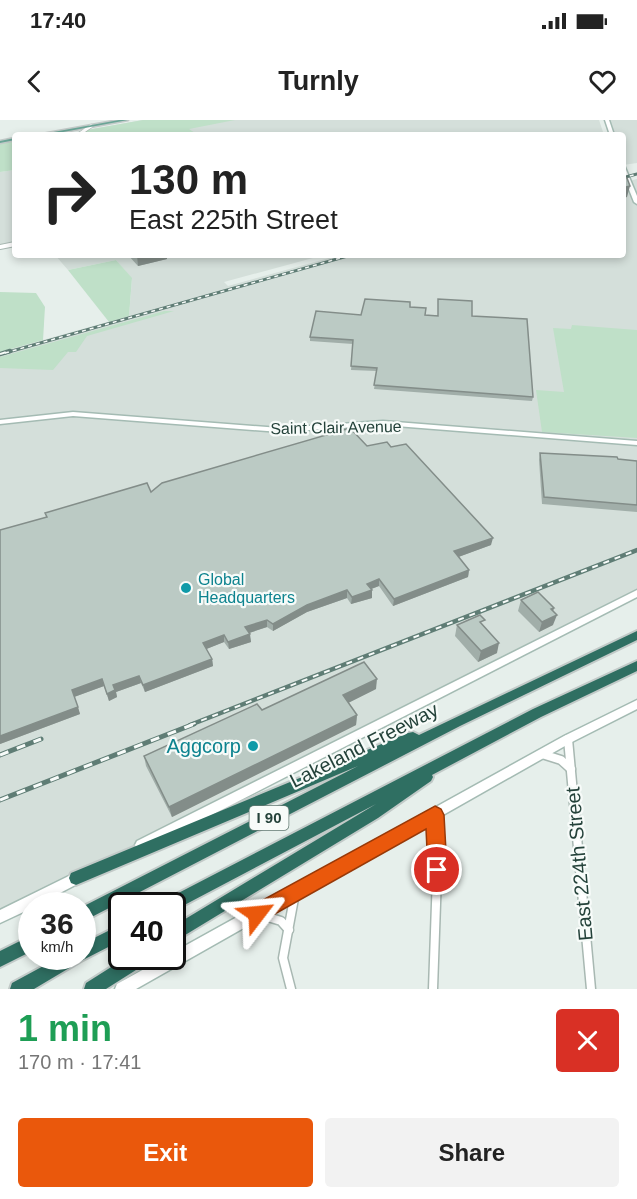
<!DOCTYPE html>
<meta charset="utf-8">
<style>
body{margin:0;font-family:Arial,sans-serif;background:#f2f2f2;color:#222;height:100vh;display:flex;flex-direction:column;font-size:22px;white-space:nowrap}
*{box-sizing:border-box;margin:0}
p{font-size:20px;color:#767676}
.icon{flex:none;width:33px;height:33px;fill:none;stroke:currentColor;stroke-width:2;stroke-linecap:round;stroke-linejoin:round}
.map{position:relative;height:869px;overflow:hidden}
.side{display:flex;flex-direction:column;background:#fff;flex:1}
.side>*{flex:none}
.guide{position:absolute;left:12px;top:12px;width:614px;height:126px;border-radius:6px;box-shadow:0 3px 9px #0003;background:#fff;color:#222;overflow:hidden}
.speed{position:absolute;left:18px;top:772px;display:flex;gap:12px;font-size:30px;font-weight:700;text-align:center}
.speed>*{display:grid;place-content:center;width:78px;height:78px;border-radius:50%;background:#fff;box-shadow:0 3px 9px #0003;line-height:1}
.speed small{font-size:15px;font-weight:400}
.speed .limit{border:3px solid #111;border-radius:9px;background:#fff;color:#111}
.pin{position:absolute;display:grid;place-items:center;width:51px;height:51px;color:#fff;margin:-26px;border:3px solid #fff;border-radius:50%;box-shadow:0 2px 6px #0007}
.me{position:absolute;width:66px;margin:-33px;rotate:61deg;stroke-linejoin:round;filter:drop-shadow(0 0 4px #0008)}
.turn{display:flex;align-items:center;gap:21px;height:126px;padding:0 18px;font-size:27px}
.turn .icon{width:78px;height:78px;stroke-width:2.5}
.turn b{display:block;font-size:42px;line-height:51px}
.round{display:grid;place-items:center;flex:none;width:63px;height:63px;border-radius:6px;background:#f2f2f2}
.headline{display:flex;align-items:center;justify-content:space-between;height:102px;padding:0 18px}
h1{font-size:36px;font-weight:800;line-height:45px;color:#1e9e55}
.button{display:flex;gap:12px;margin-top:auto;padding:12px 18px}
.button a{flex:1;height:69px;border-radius:6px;background:#ea580c;color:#fff;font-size:24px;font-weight:800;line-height:69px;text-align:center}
.button a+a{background:#f2f2f2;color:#222}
.status{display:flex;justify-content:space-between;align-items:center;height:42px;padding:0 30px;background:#fff;direction:ltr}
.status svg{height:16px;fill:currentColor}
header{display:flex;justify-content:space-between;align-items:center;height:78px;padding:0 18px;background:#fff;font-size:27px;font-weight:800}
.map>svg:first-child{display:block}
.built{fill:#d4dfda}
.green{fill:#bfe0c8}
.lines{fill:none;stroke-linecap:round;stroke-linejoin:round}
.street-far2-casing{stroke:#a8b8b2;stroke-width:4.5}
.street-far1-casing{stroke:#a8b8b2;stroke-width:6}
.street-casing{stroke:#a8b8b2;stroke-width:11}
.secondary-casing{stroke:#a4bbb3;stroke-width:3}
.primary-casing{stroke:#c2cac8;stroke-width:3}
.highway-casing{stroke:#c2cac8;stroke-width:4}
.street-far2{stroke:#fff;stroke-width:3}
.street-far1{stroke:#fff;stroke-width:4}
.street{stroke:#fff;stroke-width:8}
.secondary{fill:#fff;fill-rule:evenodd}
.primary{fill:#6aa596;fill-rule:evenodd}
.highway{fill:#2f6f62;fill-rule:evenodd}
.rail-far2-casing{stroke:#5f7d75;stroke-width:3}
.rail-far1-casing{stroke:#5f7d75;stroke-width:4.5}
.rail-casing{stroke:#5f7d75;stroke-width:5}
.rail-far2{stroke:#f7fbf9;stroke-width:1.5;stroke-dasharray:4;stroke-linecap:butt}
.rail-far1{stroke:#f7fbf9;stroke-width:2;stroke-dasharray:6;stroke-linecap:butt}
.rail{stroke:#f7fbf9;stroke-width:3;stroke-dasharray:9;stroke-linecap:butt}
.wall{fill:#a1aea9}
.shaded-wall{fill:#838d89}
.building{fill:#bbcac4;stroke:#838d89;stroke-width:1.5}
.route{fill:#ea580c;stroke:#983908;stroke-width:1.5}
.culture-dot{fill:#0f9aa8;stroke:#f7fbf9;stroke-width:2}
.labels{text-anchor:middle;stroke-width:4.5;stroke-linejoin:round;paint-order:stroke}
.shield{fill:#f7fbf9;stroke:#637a73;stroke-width:1.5}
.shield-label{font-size:15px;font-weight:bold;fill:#24423a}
.street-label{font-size:16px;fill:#24423a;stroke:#f7fbf9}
.culture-label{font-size:16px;fill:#0d838f;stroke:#f7fbf9;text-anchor:start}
.near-street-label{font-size:20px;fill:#24423a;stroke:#f7fbf9}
.near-culture-label{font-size:20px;fill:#0d838f;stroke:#f7fbf9;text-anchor:end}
</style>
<div class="status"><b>17:40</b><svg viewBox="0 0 49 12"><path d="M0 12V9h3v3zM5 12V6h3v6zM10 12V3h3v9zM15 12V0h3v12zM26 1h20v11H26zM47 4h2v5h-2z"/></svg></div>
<header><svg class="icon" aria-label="back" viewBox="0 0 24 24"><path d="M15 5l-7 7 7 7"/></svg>Turnly<svg class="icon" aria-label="heart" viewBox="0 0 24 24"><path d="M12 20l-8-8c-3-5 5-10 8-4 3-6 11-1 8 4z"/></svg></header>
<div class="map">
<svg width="637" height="869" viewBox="0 0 637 869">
<rect width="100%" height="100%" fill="#e6efeb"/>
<g class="built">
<path d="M 143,0 L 599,0 L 604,15 L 71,15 L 69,13 Z"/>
<path d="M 607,0 L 637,0 L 637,43 L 623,45 L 622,15 L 612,15 Z"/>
<path d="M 15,50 L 15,124 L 0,127 L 0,52 Z"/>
<path d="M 626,54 L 629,61 L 637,59 L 637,473 L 0,797 L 0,232 L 129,196 L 132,159 L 116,140 L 68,150 L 55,135 L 324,135 L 224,162 L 228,166 L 340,135 L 622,135 L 623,55 Z"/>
</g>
<g class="green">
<path d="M 143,0 L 235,0 L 189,9 L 195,13 L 185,15 L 81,15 L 87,10 Z"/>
<path d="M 15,19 L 15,50 L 0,52 L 0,22 Z"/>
<path d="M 116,140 L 132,158 L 129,196 L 109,202 L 68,150 Z"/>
<path d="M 0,172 L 36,173 L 45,187 L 43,220 L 0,232 Z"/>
<path d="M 164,191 L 174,191 L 87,216 L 76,232 L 68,232 L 53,250 L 0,248 L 0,237 Z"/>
<path d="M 572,205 L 637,210 L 637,318 L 542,312 L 536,270 L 564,272 L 553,208 L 571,209 Z"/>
</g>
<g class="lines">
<g class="street-far2-casing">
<path id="street-far2" d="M 78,15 L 91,6"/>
</g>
<g class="street-far1-casing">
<path id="street-far1" d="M 0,127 L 15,124"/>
</g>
<g class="street-casing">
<g id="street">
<path d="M 568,619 L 591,869"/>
<path d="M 542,634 L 561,640 L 571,649"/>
<path d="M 258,794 L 281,801 L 289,810"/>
<path d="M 291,869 L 283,838 L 295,773"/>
<path d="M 433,869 L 438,727 L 435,695"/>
</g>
</g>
<g class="secondary-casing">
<g id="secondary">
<path d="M 605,0 L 609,0 L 614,15 L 610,15 Z"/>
<path d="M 622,44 L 624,45 L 637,76 L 637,84 L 634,82 L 622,52 Z"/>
<path d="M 73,292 L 280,308 L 383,301 L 637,321 L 637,325 L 383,305 L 280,312 L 73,296 L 0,304 L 0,300 Z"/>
<path d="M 637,470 L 637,477 L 145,729 L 141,731 L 137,729 L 135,725 L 137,721 Z"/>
<path d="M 637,580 L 637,589 L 572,622 L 136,869 L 115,869 L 117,864 L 166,837 L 172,837 L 172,833 L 564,616 Z"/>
<path d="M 81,750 L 85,752 L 87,756 L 85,760 L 35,786 L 32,786 L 32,788 L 0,803 L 0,790 Z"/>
</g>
</g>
<g class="primary-casing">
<g id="primary">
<path d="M 119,0 L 128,0 L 47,15 L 37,15 Z"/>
<path d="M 15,18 L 15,20 L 0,23 L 0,21 Z"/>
</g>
</g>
<g class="highway-casing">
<g id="highway">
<path d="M 637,511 L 637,520 L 460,606 L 82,802 L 82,787 L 358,646 L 76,765 L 71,763 L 69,758 L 71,753 L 408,613 L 413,612 L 419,615 Z"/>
<path d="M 637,541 L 637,551 L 541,597 L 432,655 L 433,657 L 431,661 L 378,698 L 172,823 L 172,807 L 376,684 L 173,791 L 172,786 L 160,786 L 163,781 L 533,589 Z"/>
<path d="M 122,804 L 122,820 L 81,841 L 34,869 L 10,869 L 12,863 L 60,837 L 82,837 L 82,824 Z"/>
<path d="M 32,815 L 32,831 L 0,847 L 0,831 Z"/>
<path d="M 127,837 L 149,837 L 147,843 L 106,869 L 84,869 L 86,863 Z"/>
</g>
</g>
<use href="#street-far2" class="street-far2"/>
<use href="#street-far1" class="street-far1"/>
<use href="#street" class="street"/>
<use href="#secondary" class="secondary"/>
<use href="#primary" class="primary"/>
<use href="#highway" class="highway"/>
<g class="rail-far2-casing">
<g id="rail-far2">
<path d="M 622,58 L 637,54"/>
<path d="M 5,233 L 351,135"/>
</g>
</g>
<g class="rail-far1-casing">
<g id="rail-far1">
<path d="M 0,234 L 10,231"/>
<path d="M 190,605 L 637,430"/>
</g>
</g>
<g class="rail-casing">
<g id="rail">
<path d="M 0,635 L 41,619"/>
<path d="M 0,680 L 194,604"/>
</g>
</g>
<use href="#rail-far2" class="rail-far2"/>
<use href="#rail-far1" class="rail-far1"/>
<use href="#rail" class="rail"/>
</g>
<g class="wall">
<path d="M 128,135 L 167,135 L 167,139 L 138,146 Z"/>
<path d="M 410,187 L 425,195 L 472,196 L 533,277 L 532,281 L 374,269 L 377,251 L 351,250 L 353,224 L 310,221 L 310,217 L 361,195 Z"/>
<path d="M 367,326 L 491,425 L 458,437 L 469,450 L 468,457 L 393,486 L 379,466 L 371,469 L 372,470 L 372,478 L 351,484 L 347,478 L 307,492 L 273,511 L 267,507 L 249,513 L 251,522 L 229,529 L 224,522 L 206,529 L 212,539 L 213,546 L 145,572 L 141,563 L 116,572 L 117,577 L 109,581 L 104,566 L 74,577 L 80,594 L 0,624 L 0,410 L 151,372 Z"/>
<path d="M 540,333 L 637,341 L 637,392 L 542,384 L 539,340 Z"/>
<path d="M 521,480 L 554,488 L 553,491 L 553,505 L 539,512 L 518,491 Z"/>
<path d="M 457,505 L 484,506 L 497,533 L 478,542 L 455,516 Z"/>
<path d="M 376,569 L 348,583 L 357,595 L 356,605 L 172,697 L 146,646 L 144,636 L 262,590 Z"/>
</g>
<g class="shaded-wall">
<path d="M 630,66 L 627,77 L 622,79 L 622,68 Z"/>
<path d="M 137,135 L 167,135 L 167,139 L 138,146 Z"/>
<path d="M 423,135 L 434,135 L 422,138 Z"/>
<path d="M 493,418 L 491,425 L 453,439 L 454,431 Z"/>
<path d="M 469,450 L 468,457 L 393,486 L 394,479 Z"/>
<path d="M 379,459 L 379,466 L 366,471 L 367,464 Z"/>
<path d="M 347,470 L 347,478 L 307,492 L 273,511 L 273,504 L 307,485 Z"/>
<path d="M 372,470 L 372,478 L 351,484 L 352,477 Z"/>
<path d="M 554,488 L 551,497 L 557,495 L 553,505 L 539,512 L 542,502 L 551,489 Z"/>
<path d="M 267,500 L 267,507 L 246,514 L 245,507 Z"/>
<path d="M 250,514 L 251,522 L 229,529 L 228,522 Z"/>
<path d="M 224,515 L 224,522 L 204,530 L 203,523 Z"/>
<path d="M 499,523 L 497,533 L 478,542 L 481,531 Z"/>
<path d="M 212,539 L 213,546 L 145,572 L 143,565 Z"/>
<path d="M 139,556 L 141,563 L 116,572 L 117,577 L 109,581 L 107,574 L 113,565 Z"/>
<path d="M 102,559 L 104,566 L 74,577 L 72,570 Z"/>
<path d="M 377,559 L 376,569 L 342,586 L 343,575 Z"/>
<path d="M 78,587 L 80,594 L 0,624 L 0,616 Z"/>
<path d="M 357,595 L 356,605 L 172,697 L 169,687 Z"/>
</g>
<g class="building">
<path d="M 622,56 L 627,58 L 630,66 L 622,68 Z"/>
<path d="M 365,179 L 410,182 L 410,187 L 426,188 L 425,195 L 438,196 L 438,179 L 472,181 L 472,196 L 527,199 L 533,277 L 374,265 L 377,248 L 351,246 L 353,220 L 310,217 L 316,191 L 361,195 Z"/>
<path d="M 350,308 L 367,326 L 387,322 L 391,327 L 406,324 L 493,418 L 454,431 L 469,450 L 394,479 L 379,459 L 367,464 L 372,470 L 352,477 L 347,470 L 307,485 L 273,504 L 267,500 L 245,507 L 250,514 L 228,522 L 224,515 L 203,523 L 212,539 L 143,565 L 139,556 L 113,565 L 115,570 L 107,574 L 102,559 L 72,570 L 78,587 L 0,616 L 0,410 L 47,397 L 45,393 L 147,363 L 151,372 L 162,363 Z"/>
<path d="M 540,333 L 617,337 L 618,339 L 637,341 L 637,385 L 544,377 Z"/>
<path d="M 538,472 L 554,488 L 551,489 L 557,495 L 542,502 L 521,480 Z"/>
<path d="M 480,495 L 485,500 L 480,502 L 499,523 L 481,531 L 457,505 Z"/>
<path d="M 364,542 L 377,559 L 343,575 L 357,595 L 169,687 L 144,636 L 257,584 L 262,590 Z"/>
</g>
<path class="route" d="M 435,686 L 441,689 L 444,695 L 447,750 L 444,757 L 437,760 L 431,757 L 428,750 L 426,709 L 264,800 L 257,803 L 250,800 L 248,794 L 250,787 Z"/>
<g class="culture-dot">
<circle cx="186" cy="468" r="6"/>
<circle cx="253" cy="626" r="6"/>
</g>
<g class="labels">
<rect class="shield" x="249.5" y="686" width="39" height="24" rx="4.5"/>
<g class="shield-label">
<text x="269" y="703">I 90</text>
</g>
<g class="street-label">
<text transform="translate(336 307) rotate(-1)" y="6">Saint Clair Avenue</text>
</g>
<g class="culture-label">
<text x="198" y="465">Global<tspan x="198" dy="18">Headquarters</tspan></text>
</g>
<g class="near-street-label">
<text transform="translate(364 625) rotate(-27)" y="7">Lakeland Freeway</text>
<text transform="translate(579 744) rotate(-95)" y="7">East 224th Street</text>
</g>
<g class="near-culture-label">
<text x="241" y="633">Aggcorp</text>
</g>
</g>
</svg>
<div class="speed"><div>36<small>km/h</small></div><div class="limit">40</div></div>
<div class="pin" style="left:437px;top:750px;background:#d93025"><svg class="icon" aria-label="arrive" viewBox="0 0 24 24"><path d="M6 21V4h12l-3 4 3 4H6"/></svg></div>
<svg class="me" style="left:257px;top:794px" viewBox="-20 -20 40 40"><path d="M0-17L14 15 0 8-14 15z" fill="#ea580c" stroke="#fff" stroke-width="4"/></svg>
<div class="guide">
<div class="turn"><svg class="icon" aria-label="right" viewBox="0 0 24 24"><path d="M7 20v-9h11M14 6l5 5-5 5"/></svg><div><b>130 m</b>East 225th Street</div></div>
</div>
</div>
<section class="side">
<div class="headline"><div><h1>1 min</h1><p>170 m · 17:41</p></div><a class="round" style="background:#d93025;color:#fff"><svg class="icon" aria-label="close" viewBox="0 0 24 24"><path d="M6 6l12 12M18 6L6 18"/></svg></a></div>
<div class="button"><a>Exit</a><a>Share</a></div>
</section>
